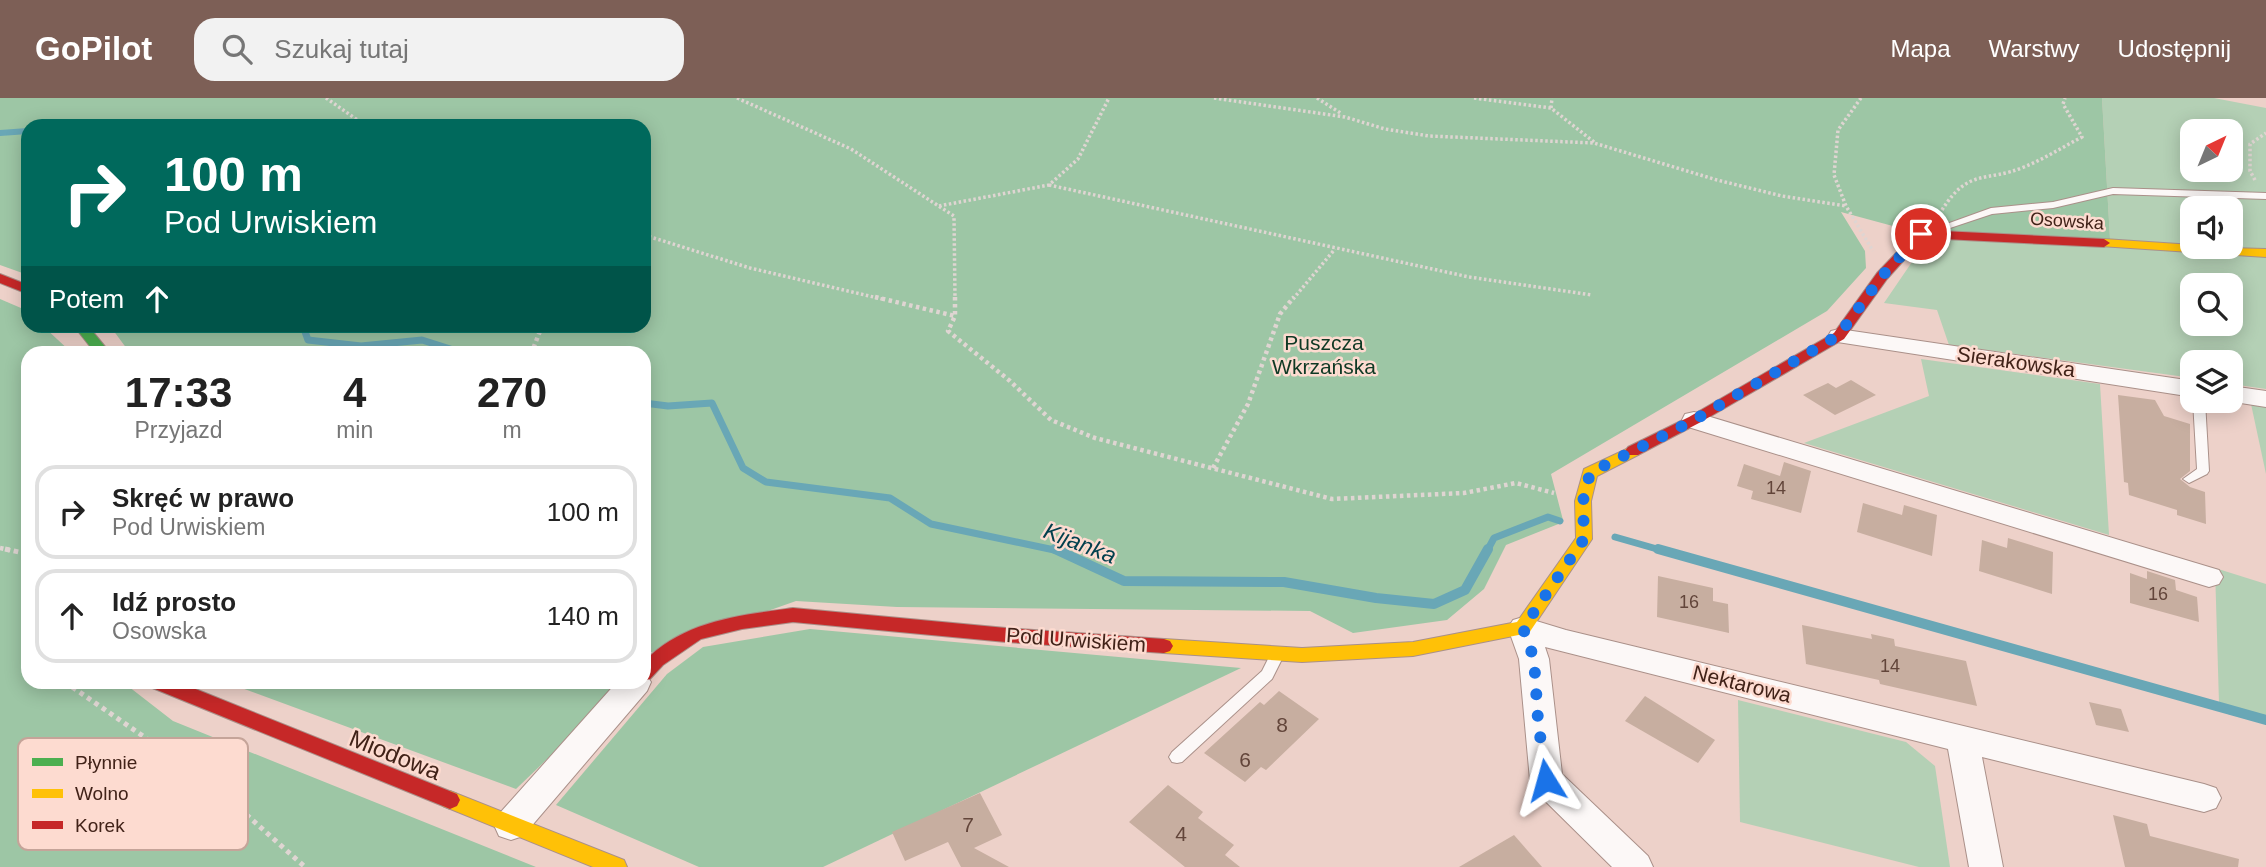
<!DOCTYPE html>
<html lang="pl">
<meta charset="utf-8">
<style>
body{margin:0;font-family:Arial,sans-serif;background:#f2f2f2;color:#222;height:100vh;display:flex;flex-direction:column;font-size:26px;white-space:nowrap}
*{box-sizing:border-box;margin:0}
p{font-size:23px;color:#767676}
.icon{flex:none;width:38px;height:38px;fill:none;stroke:currentColor;stroke-width:2;stroke-linecap:round;stroke-linejoin:round}
.map{position:relative;flex:1;overflow:hidden}
.side{position:absolute;left:21px;top:248px;width:630px;height:343px;display:flex;flex-direction:column;background:#fff;border-radius:21px;box-shadow:0 4px 18px #0003}
.side>*{flex:none}
.guide{position:absolute;left:21px;top:21px;width:630px;height:214px;border-radius:21px;box-shadow:0 4px 18px #0003;background:#00695c;color:#fff;overflow:hidden}
.needle{width:46px;rotate:43deg}
.tools{position:absolute;left:2180px;top:21px;display:grid;gap:14px}
.tools a{display:grid;place-items:center;width:63px;height:63px;border-radius:14px;background:#fff;box-shadow:0 4px 18px #0003;font-size:35px}
.pin{position:absolute;display:grid;place-items:center;width:60px;height:60px;color:#fff;margin:-30px;border:4px solid #fff;border-radius:50%;box-shadow:0 2px 7px #0007}
.me{position:absolute;width:77px;margin:-38px;rotate:352deg;stroke-linejoin:round;filter:drop-shadow(0 0 5px #0008)}
.turn{display:flex;align-items:center;gap:24px;height:147px;padding:0 28px;font-size:32px}
.turn .icon{width:91px;height:91px;stroke-width:2.5}
.turn b{display:block;font-size:49px;line-height:60px}
.then{display:flex;align-items:center;height:66px;padding:0 28px;background:#0003;gap:14px;font-size:26px}
.eta{display:flex;justify-content:space-evenly;align-items:center;height:119px;text-align:center}
.eta b{font-size:42px;font-weight:800;line-height:49px}
ul{padding:0;list-style:none}
li{display:flex;align-items:center;gap:21px;height:94px;margin:0 14px 10px;padding:0 14px;border:4px solid #e0e0e0;border-radius:21px}
li div{flex:1}
li b{display:block;font-size:26px}
li em{font-style:normal}
header{display:flex;align-items:center;gap:42px;box-sizing:border-box;height:98px;padding:0 35px;background:#7d5f56;color:#fff}
header strong{font-size:33px}
nav{display:flex;gap:38px;margin-inline-start:auto;font-size:24px}
.search{width:490px;height:63px;background:#f2f2f2;display:flex;align-items:center;gap:18px;box-sizing:border-box;padding:0 24px;border-radius:21px;color:#767676;font-size:26px}
.map>svg:first-child{display:block}
.green{fill:#b4d0b5;fill-rule:evenodd}
.forest{fill:#9dc6a5}
.lines{fill:none;stroke-linecap:round;stroke-linejoin:round}
.stream-far2{stroke:#69a7b6;stroke-width:6}
.stream-far1{stroke:#69a7b6;stroke-width:7}
.stream{stroke:#69a7b6;stroke-width:10}
.building{fill:#c7aea0}
.lane-casing{stroke:#aa9089;stroke-width:2}
.street-casing{stroke:#aa9089;stroke-width:2}
.fast-casing{stroke:#aa9089;stroke-width:2}
.slow-casing{stroke:#aa9089;stroke-width:2}
.jam-casing{stroke:#aa9089;stroke-width:2}
.path-far2{stroke:#dfd5d2;stroke-width:3.5;stroke-dasharray:2.5 2.5;stroke-linecap:butt}
.path-far1{stroke:#dfd5d2;stroke-width:4.5;stroke-dasharray:3.5 3.5;stroke-linecap:butt}
.path{stroke:#dfd5d2;stroke-width:5;stroke-dasharray:4.5 4.5;stroke-linecap:butt}
.lane{fill:#fcf8f7;fill-rule:evenodd}
.street{fill:#fcf8f7;fill-rule:evenodd}
.fast{fill:#4caf50;fill-rule:evenodd}
.slow{fill:#ffc107;fill-rule:evenodd}
.jam{fill:#c62828;fill-rule:evenodd}
.route{stroke:#1a73e8;stroke-width:12;stroke-dasharray:0 21.6}
.labels{text-anchor:middle;stroke-width:5;stroke-linejoin:round;paint-order:stroke}
.far-street-label{font-size:18px;fill:#412218;stroke:#fddbd0}
.number-label{font-size:18px;fill:#62453a}
.park-label{font-size:21px;fill:#0f3924;stroke:#fddbd0}
.street-label{font-size:21px;fill:#412218;stroke:#fddbd0}
.near-number-label{font-size:21px;fill:#62453a}
.water-label{font-size:23px;font-style:italic;fill:#03404e;stroke:#fddbd0}
.near-street-label{font-size:24px;fill:#412218;stroke:#fddbd0}
.key{fill:#fddbd0;stroke:#c5a499;stroke-width:2}
.key-label{font-size:19px;fill:#412218}
</style>
<header>
<strong>GoPilot</strong>
<div class="search"><svg class="icon" aria-label="search" viewBox="0 0 24 24"><circle cx="10" cy="10" r="6"/><path d="M15 15l6 6"/></svg>Szukaj tutaj</div>
<nav><a>Mapa</a><a>Warstwy</a><a>Udostępnij</a></nav>
</header>
<div class="map">
<svg width="2266" height="769" viewBox="0 0 2266 769">
<rect width="100%" height="100%" fill="#edd1c9"/>
<g class="green">
<path d="M 2102,0 L 2214,0 L 2266,10 L 2266,152 L 2220,149 L 2231,149 L 2231,110 L 2193,110 L 2193,147 L 2110,141 ZM 2193,33 L 2231,33 L 2231,72 L 2193,72 Z"/>
<path d="M 1929,139 L 2266,157 L 2266,291 L 2231,286 L 2231,264 L 2193,264 L 2193,280 L 1949,247 L 1937,212 L 1884,205 ZM 2193,187 L 2231,187 L 2231,226 L 2193,226 Z"/>
<path d="M 1921,261 L 2100,286 L 2109,437 L 1804,345 L 1929,298 Z"/>
<path d="M 2251,306 L 2266,308 L 2266,376 Z"/>
<path d="M 2215,470 L 2266,486 L 2266,618 L 2219,605 Z"/>
<path d="M 1738,602 L 1906,644 L 1935,668 L 1950,769 L 1919,769 L 1740,724 Z"/>
</g>
<g class="forest">
<path d="M 0,0 L 2102,0 L 2110,141 L 1915,134 L 1841,114 L 1865,153 L 1866,170 L 1827,213 L 1551,376 L 1563,422 L 1561,425 L 1506,447 L 1484,491 L 1447,522 L 1353,535 L 1310,513 L 897,509 L 796,503 L 644,557 L 644,256 L 130,255 L 110,228 L 644,228 L 644,28 L 28,28 L 28,177 L 0,167 Z"/>
<path d="M 0,201 L 28,213 L 28,228 L 43,228 L 72,255 L 28,256 L 28,584 L 124,585 L 173,623 L 536,769 L 0,769 Z"/>
<path d="M 810,531 L 1241,570 L 823,769 L 699,769 L 556,707 L 667,576 L 703,549 Z"/>
<path d="M 228,585 L 616,585 L 566,643 L 516,691 Z"/>
</g>
<g class="lines">
<path class="stream-far2" d="M 0,35 L 28,33"/>
<g class="stream-far1">
<path d="M 303,228 L 308,242 L 361,248 L 422,242 L 466,256"/>
<path d="M 644,305 L 668,308 L 712,305 L 743,370 L 766,384 L 890,400 L 931,426 L 1059,453"/>
<path d="M 1615,439 L 1664,453"/>
<path d="M 1487,453 L 1494,440 L 1548,419 L 1560,423"/>
</g>
<g class="stream">
<path d="M 1055,451 L 1124,483 L 1284,484 L 1376,500 L 1434,506 L 1465,492 L 1488,451"/>
<path d="M 1658,451 L 2266,622"/>
</g>
</g>
<g class="building">
<path d="M 1851,282 L 1876,297 L 1835,317 L 1803,297 L 1828,285 L 1836,290 Z"/>
<path d="M 2118,297 L 2155,302 L 2164,318 L 2190,326 L 2190,373 L 2180,381 L 2190,389 L 2205,394 L 2206,426 L 2177,417 L 2177,412 L 2129,397 L 2128,385 L 2124,384 Z"/>
<path d="M 1784,364 L 1811,373 L 1801,415 L 1751,401 L 1753,393 L 1737,388 L 1744,366 L 1780,378 Z"/>
<path d="M 1863,405 L 1902,417 L 1904,407 L 1937,417 L 1932,458 L 1857,434 Z"/>
<path d="M 2008,440 L 2053,454 L 2052,496 L 1979,473 L 1982,442 L 2007,450 Z"/>
<path d="M 2147,473 L 2175,482 L 2176,492 L 2197,499 L 2199,524 L 2130,505 L 2130,475 L 2147,481 Z"/>
<path d="M 1658,478 L 1713,490 L 1713,503 L 1728,506 L 1729,535 L 1657,519 Z"/>
<path d="M 1802,527 L 1872,541 L 1871,536 L 1894,541 L 1895,548 L 1966,563 L 1977,608 L 1880,586 L 1879,582 L 1806,566 Z"/>
<path d="M 1279,593 L 1319,621 L 1266,672 L 1261,669 L 1245,684 L 1204,655 L 1260,604 L 1264,607 Z"/>
<path d="M 1645,598 L 1715,642 L 1698,665 L 1625,623 Z"/>
<path d="M 2089,604 L 2121,611 L 2129,634 L 2096,627 Z"/>
<path d="M 1168,687 L 1203,714 L 1198,720 L 1234,747 L 1225,757 L 1240,769 L 1185,769 L 1129,724 Z"/>
<path d="M 980,695 L 1002,737 L 974,750 L 1009,769 L 961,769 L 948,744 L 905,763 L 892,734 Z"/>
<path d="M 2113,717 L 2147,726 L 2150,738 L 2239,761 L 2238,769 L 2125,769 Z"/>
<path d="M 1514,737 L 1542,769 L 1459,769 Z"/>
</g>
<g class="lines">
<g class="lane-casing">
<g id="lane">
<path d="M 2113,90 L 2266,95 L 2266,101 L 2113,96 L 2053,110 L 1992,116 L 1938,134 L 1932,134 L 1930,132 L 1991,110 L 2053,104 Z"/>
<path d="M 2193,303 L 2205,303 L 2209,373 L 2207,376 L 2189,385 L 2183,381 L 2197,371 Z"/>
<path d="M 1276,553 L 1281,555 L 1283,559 L 1272,581 L 1182,664 L 1177,665 L 1172,664 L 1169,659 L 1172,654 L 1262,573 L 1271,555 Z"/>
</g>
</g>
<g class="street-casing">
<g id="street">
<path d="M 1839,231 L 2193,283 L 2193,299 L 1831,243 L 1828,238 L 1831,233 Z"/>
<path d="M 2231,288 L 2266,293 L 2266,309 L 2228,303 L 2231,303 Z"/>
<path d="M 1694,314 L 2219,472 L 2223,479 L 2219,486 L 2209,489 L 1685,328 L 1682,322 L 1685,316 Z"/>
<path d="M 1523,519 L 1566,532 L 2204,686 L 2216,690 L 2221,700 L 2216,710 L 2204,714 L 1982,659 L 2003,769 L 1969,769 L 1948,651 L 1545,549 L 1549,561 L 1562,676 L 1648,758 L 1653,769 L 1612,769 L 1534,692 L 1530,682 L 1519,561 L 1508,530 L 1513,522 Z"/>
<path d="M 644,574 L 651,584 L 647,593 L 523,738 L 511,742 L 499,738 L 494,727 L 499,716 L 617,584 L 644,584 Z"/>
</g>
</g>
<g class="fast-casing">
<path id="fast" d="M 74,228 L 88,228 L 111,256 L 96,256 Z"/>
</g>
<g class="slow-casing">
<g id="slow">
<path d="M 2104,141 L 2193,147 L 2193,149 L 2266,151 L 2266,159 L 2100,148 L 2098,145 Z"/>
<path d="M 1633,348 L 1638,349 L 1641,353 L 1638,357 L 1597,378 L 1591,403 L 1592,441 L 1529,535 L 1413,558 L 1302,564 L 1164,555 L 1158,553 L 1155,548 L 1158,543 L 1164,541 L 1302,550 L 1413,544 L 1517,524 L 1576,440 L 1575,403 L 1584,371 Z"/>
<path d="M 450,693 L 624,762 L 627,769 L 593,769 L 443,708 L 440,702 L 443,696 Z"/>
</g>
</g>
<g class="jam-casing">
<g id="jam">
<path d="M 1921,132 L 2104,141 L 2110,145 L 2104,149 L 1924,140 L 1887,181 L 1844,241 L 1699,325 L 1638,357 L 1628,357 L 1625,353 L 1628,349 L 1689,319 L 1834,235 L 1877,175 L 1917,133 Z"/>
<path d="M 0,176 L 28,187 L 28,196 L 0,185 Z"/>
<path d="M 793,510 L 1006,530 L 1164,541 L 1170,543 L 1173,548 L 1170,553 L 1164,555 L 1006,544 L 793,524 L 742,531 L 701,541 L 663,567 L 650,581 L 644,583 L 644,564 C 682,523 740,517 793,510 Z"/>
<path d="M 148,584 L 178,584 L 457,696 L 460,702 L 457,708 L 450,711 L 443,708 L 150,589 Z"/>
</g>
</g>
<g class="path-far2">
<path d="M 326,0 L 366,28"/>
<path d="M 737,0 L 851,51 L 954,118 L 955,201"/>
<path d="M 1214,0 L 1345,19 L 1385,31 L 1429,38 L 1594,45 L 1717,82 L 1782,98 L 1846,108"/>
<path d="M 1317,0 L 1342,16"/>
<path d="M 1474,0 L 1551,10 L 1594,44"/>
<path d="M 1861,0 L 1838,32 L 1834,77 L 1846,108 L 1873,153"/>
<path d="M 1551,10 L 1552,0"/>
<path d="M 2255,82 L 2250,73 L 2250,46 L 2266,35"/>
<path d="M 1049,87 L 1469,179 L 1592,197"/>
<path d="M 939,108 L 1049,87 L 1078,61 L 1109,0"/>
<path d="M 1942,112 C 1969,69 1986,85 2024,69 C 2044,61 2063,49 2082,39 L 2063,6 L 2065,0"/>
<path d="M 644,137 L 750,170 L 882,201"/>
<path d="M 1293,201 L 1335,151"/>
</g>
<g class="path-far1">
<path d="M 875,199 L 955,218"/>
<path d="M 955,199 L 955,218 L 948,233 L 1010,283 L 1051,322 L 1095,340 L 1332,401 L 1464,395 L 1516,385 L 1554,395"/>
<path d="M 531,256 L 542,228"/>
<path d="M 1213,370 L 1248,306 L 1280,216 L 1294,199"/>
<path d="M 0,450 L 14,453"/>
</g>
<g class="path">
<path d="M 5,451 L 28,456"/>
<path d="M 65,584 L 212,686 L 305,769"/>
</g>
<use href="#lane" class="lane"/>
<use href="#street" class="street"/>
<use href="#fast" class="fast"/>
<use href="#slow" class="slow"/>
<use href="#jam" class="jam"/>
</g>
<g class="lines">
<path class="route" d="M 1546,682 L 1538,622 L 1534,561 L 1523,530 L 1584,441 L 1583,403 L 1590,375 L 1694,322 L 1839,237 L 1882,178 L 1921,136"/>
</g>
<g class="labels">
<g class="far-street-label">
<text transform="translate(2067 123) rotate(4)" y="6">Osowska</text>
</g>
<g class="number-label">
<text x="1776" y="396">14</text>
<text x="2158" y="502">16</text>
<text x="1689" y="510">16</text>
<text x="1890" y="574">14</text>
</g>
<g class="park-label">
<text x="1324" y="252">Puszcza<tspan x="1324" dy="24">Wkrzańska</tspan></text>
</g>
<g class="street-label">
<text transform="translate(2016 264) rotate(8)" y="7">Sierakowska</text>
<text transform="translate(1076 542) rotate(4)" y="7">Pod Urwiskiem</text>
<text transform="translate(1742 586) rotate(14)" y="7">Nektarowa</text>
</g>
<g class="near-number-label">
<text x="1282" y="634">8</text>
<text x="1245" y="669">6</text>
<text x="968" y="734">7</text>
<text x="1181" y="743">4</text>
</g>
<g class="water-label">
<text transform="translate(1080 445) rotate(21)" y="8">Kijanka</text>
</g>
<g class="near-street-label">
<text transform="translate(395 657) rotate(22)" y="8">Miodowa</text>
</g>
</g>
<rect x="18" y="640" width="230" height="112" rx="10" class="key"/>
<rect x="32" y="660" width="31" height="8" fill="#4caf50"/>
<rect x="32" y="691" width="31" height="9" fill="#ffc107"/>
<rect x="32" y="723" width="31" height="8" fill="#c62828"/>
<g class="key-label">
<text x="75" y="671">Płynnie</text>
<text x="75" y="702">Wolno</text>
<text x="75" y="734">Korek</text>
</g>
</svg>
<div class="tools">
<a><svg class="needle" viewBox="-14 -14 28 28"><path d="M0-13l5 13h-10z" fill="#e53935"/><path d="M0 13l5-13h-10z" fill="#767676"/></svg></a>
<a><svg class="icon" aria-label="sound" viewBox="0 0 24 24"><path d="M4 9h4l5-4v14l-5-4H4zM17 9q2 3 0 6"/></svg></a>
<a><svg class="icon" aria-label="search" viewBox="0 0 24 24"><circle cx="10" cy="10" r="6"/><path d="M15 15l6 6"/></svg></a>
<a><svg class="icon" aria-label="layers" viewBox="0 0 24 24"><path d="M12 4l9 5-9 5-9-5zM3 14l9 5 9-5"/></svg></a>
</div>
<div class="pin" style="left:1921px;top:136px;background:#d93025"><svg class="icon" aria-label="arrive" viewBox="0 0 24 24"><path d="M6 21V4h12l-3 4 3 4H6"/></svg></div>
<svg class="me" style="left:1546px;top:682px" viewBox="-20 -20 40 40"><path d="M0-17L14 15 0 8-14 15z" fill="#1a73e8" stroke="#fff" stroke-width="4"/></svg>
<div class="guide">
<div class="turn"><svg class="icon" aria-label="right" viewBox="0 0 24 24"><path d="M7 20v-9h11M14 6l5 5-5 5"/></svg><div><b>100 m</b>Pod Urwiskiem</div></div>
<div class="then">Potem<svg class="icon" aria-label="ahead" viewBox="0 0 24 24"><path d="M12 20V5M6 11l6-6 6 6"/></svg></div>
</div>
<section class="side">
<div class="eta">
<div><b>17:33</b><p>Przyjazd</p></div>
<div><b>4</b><p>min</p></div>
<div><b>270</b><p>m</p></div>
</div>
<ul>
<li><svg class="icon" aria-label="right" viewBox="0 0 24 24"><path d="M7 20v-9h11M14 6l5 5-5 5"/></svg><div><b>Skręć w prawo</b><p>Pod Urwiskiem</p></div><em>100 m</em></li>
<li><svg class="icon" aria-label="ahead" viewBox="0 0 24 24"><path d="M12 20V5M6 11l6-6 6 6"/></svg><div><b>Idź prosto</b><p>Osowska</p></div><em>140 m</em></li>
</ul>
</section>
</div>
